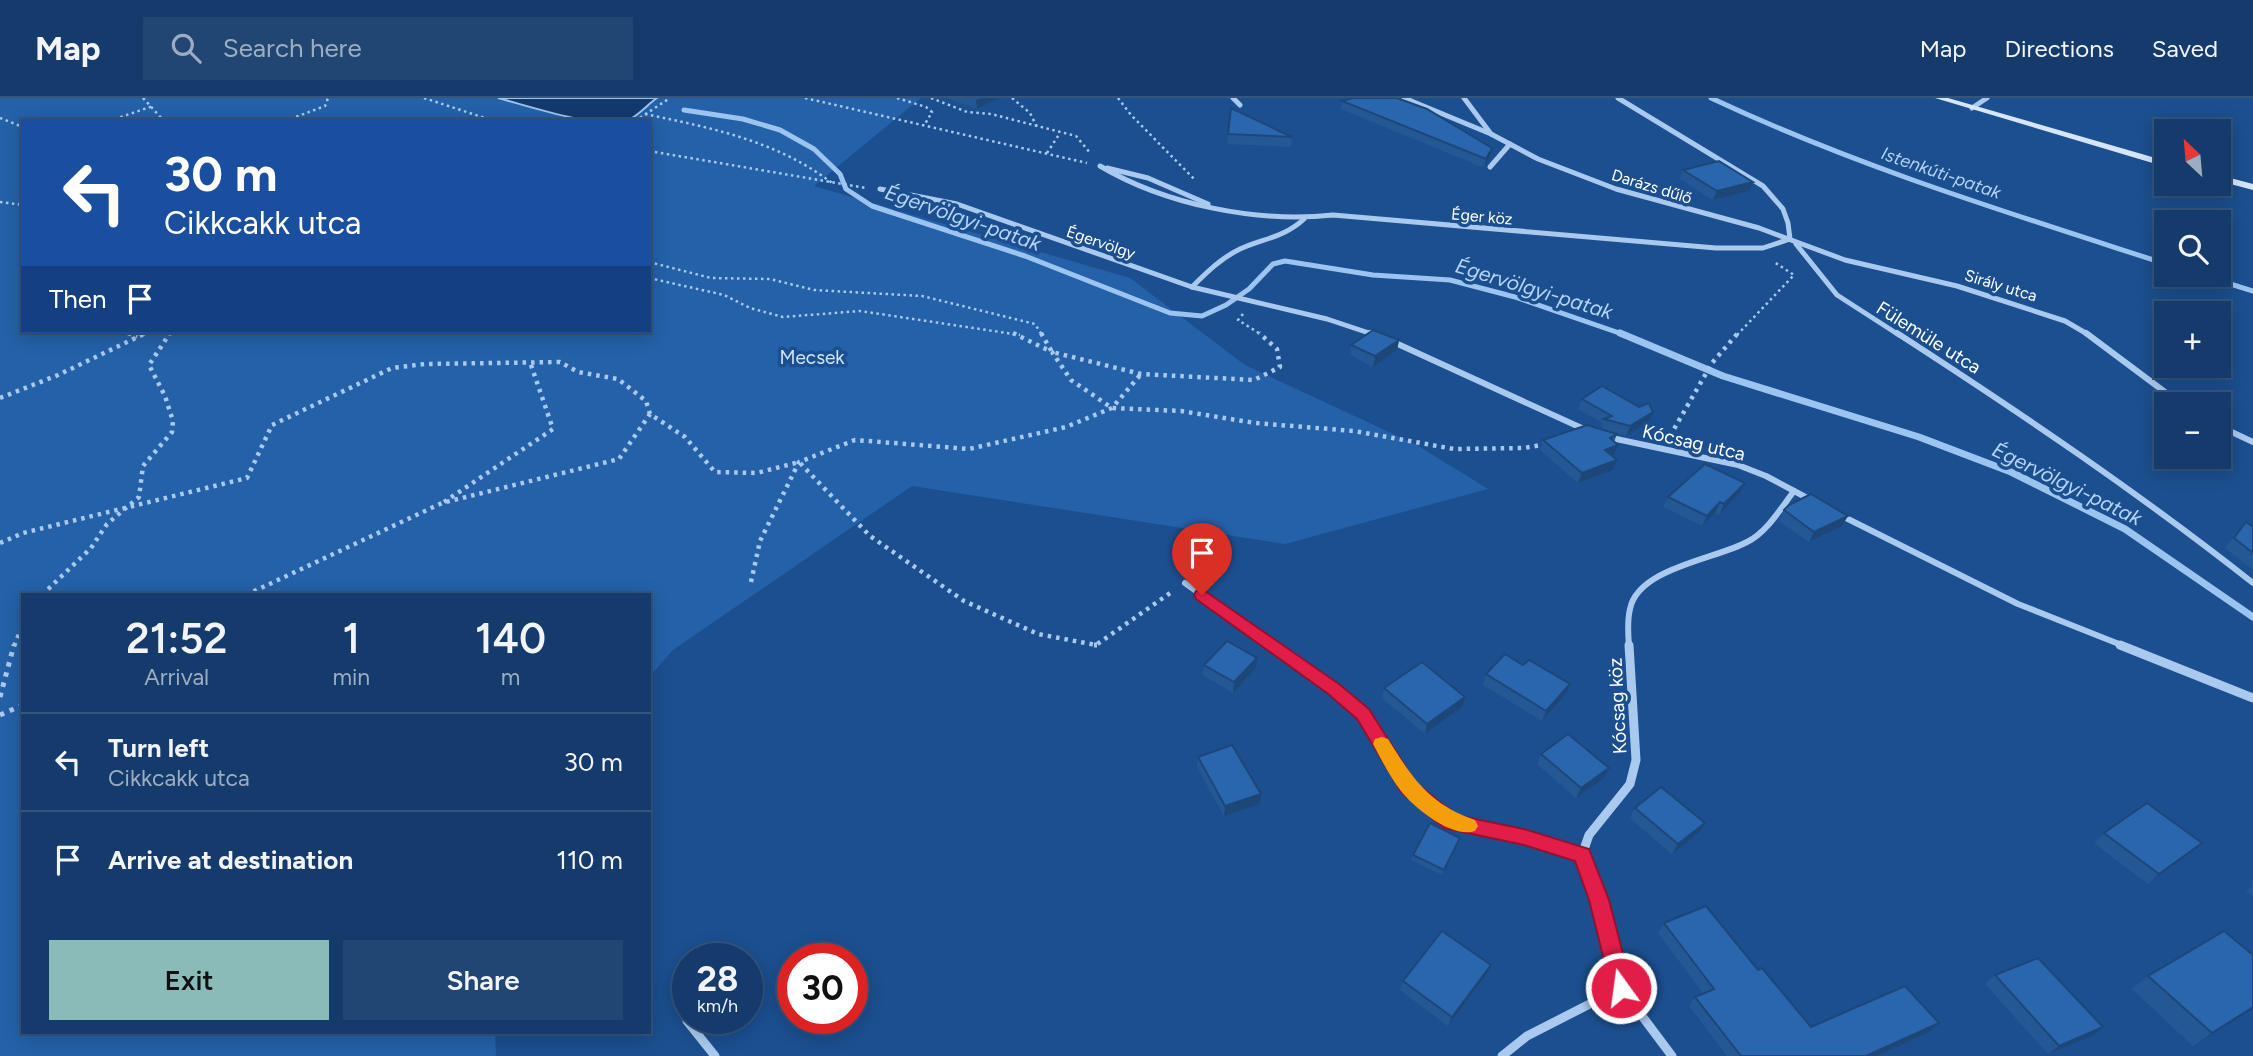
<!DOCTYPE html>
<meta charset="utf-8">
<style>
body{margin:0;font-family:Figtree,sans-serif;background:#214673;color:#f1f3f6;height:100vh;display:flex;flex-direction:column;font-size:26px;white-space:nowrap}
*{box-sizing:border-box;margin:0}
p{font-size:23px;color:#9dadc1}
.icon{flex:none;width:38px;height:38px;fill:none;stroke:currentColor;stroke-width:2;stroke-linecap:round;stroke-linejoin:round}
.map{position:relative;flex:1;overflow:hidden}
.panel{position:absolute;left:21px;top:495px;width:630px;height:441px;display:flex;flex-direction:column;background:#143b6b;border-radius:0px;box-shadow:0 4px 18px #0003,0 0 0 2px #33557e}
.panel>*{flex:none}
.hud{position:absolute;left:21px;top:21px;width:630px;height:214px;border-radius:0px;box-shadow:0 4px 18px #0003,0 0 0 2px #33557e;background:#1a4fa0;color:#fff;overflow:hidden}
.needle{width:46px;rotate:334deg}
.controls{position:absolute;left:2154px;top:21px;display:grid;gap:14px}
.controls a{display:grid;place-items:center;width:77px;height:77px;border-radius:0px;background:#143b6b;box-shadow:0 4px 18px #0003,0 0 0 2px #33557e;font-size:35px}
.speed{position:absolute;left:672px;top:845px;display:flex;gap:14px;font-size:35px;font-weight:700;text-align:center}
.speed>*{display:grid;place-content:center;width:91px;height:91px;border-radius:50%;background:#143b6b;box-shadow:0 4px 18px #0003,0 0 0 2px #33557e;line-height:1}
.speed small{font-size:18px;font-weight:400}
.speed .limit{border:10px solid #d22;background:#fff;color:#111}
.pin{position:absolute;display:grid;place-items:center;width:60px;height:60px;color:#fff;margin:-72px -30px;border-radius:50% 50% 50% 0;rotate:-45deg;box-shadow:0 0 7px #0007}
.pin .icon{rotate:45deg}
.me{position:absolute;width:77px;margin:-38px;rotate:346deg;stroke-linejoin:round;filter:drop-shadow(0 0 5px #0008)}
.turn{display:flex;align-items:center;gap:24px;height:147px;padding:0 28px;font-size:32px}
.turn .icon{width:91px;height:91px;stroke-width:2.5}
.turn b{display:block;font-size:49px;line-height:60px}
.then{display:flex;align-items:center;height:66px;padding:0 28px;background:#0003;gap:14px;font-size:26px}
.eta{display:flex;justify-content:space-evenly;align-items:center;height:119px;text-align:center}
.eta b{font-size:42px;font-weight:600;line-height:49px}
.cta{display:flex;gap:14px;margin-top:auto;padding:14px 28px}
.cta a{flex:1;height:80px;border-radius:0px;background:#8bbbb9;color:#111;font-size:28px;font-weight:600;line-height:80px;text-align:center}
.cta a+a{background:#214673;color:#f1f3f6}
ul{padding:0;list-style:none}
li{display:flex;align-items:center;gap:21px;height:98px;padding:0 28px;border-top:2px solid #33557e}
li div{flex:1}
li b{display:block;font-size:26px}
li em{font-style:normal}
header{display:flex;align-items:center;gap:42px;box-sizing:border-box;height:98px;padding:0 35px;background:#143b6b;border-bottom:2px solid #33557e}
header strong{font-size:33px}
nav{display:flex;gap:38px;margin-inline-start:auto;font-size:24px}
.search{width:490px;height:63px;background:#214673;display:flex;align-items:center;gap:18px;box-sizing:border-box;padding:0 24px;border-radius:0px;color:#9dadc1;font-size:26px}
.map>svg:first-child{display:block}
.green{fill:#2461a8}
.water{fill:#123a6d;stroke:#9cc4f0;stroke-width:2}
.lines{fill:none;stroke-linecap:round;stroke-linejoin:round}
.stream-far1{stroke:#9cc4f0;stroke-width:5}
.stream{stroke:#9cc4f0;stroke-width:7}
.path-far2{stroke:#a9c9ee;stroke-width:2.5;stroke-dasharray:2.5 3.5;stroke-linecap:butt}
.path-far1{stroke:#a9c9ee;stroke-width:4.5;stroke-dasharray:3.5 5;stroke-linecap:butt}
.path{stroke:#a9c9ee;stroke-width:5;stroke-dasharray:4.5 6;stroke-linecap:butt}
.street-far2{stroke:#a9c9ee;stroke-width:5}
.street-far1{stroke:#a9c9ee;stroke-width:6}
.street{stroke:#a9c9ee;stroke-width:9}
.secondary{fill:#d6e6fa;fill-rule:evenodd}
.wall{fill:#245895}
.shaded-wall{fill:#1d4779}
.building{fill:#2a66ad;stroke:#1d4779;stroke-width:2}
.route{fill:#e11d48;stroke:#92132f;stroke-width:2}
.slow{fill:#f59e0b}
.labels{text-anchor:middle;stroke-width:7;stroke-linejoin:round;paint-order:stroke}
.far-street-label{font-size:16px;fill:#fff;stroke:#1b4f8f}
.far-water-label{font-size:18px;font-style:italic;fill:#b5d3f5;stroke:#1b4f8f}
.street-label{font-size:19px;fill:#fff;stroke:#1b4f8f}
.park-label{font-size:19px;fill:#cfe3fa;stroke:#1b4f8f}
.water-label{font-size:21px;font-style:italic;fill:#b5d3f5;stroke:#1b4f8f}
</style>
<header>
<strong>Map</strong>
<div class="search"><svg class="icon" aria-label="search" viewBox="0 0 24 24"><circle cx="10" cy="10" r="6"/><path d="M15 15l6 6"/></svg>Search here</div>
<nav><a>Map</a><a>Directions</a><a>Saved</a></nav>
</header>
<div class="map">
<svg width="2253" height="958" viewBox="0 0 2253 958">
<rect width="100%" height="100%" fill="#1b4f8f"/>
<path class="green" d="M 0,0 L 498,0 L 555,16 L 602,23 L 23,23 L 23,233 L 649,233 L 649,23 L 627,23 L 657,0 L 921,0 L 814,88 L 1130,180 L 1245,267 L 1417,347 L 1488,391 L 1285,446 L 912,388 L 673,552 L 649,579 L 649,497 L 23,497 L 23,934 L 495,934 L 496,958 L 0,958 Z"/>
<path class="water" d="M 498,0 L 657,0 C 648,6 636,20 626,23 C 597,31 528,8 498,0 Z"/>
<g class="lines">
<g class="stream-far1">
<path d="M 1711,0 C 1858,69 2012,116 2166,166"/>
<path d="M 684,12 L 743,21 L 780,32 L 814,51 L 840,76 L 846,91 L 872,108 L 1025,158 L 1170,215 L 1202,218 L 1226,207 L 1249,191 L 1273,166 L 1285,163 L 1373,177 L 1450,182 L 1515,199 L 1625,237"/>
<path d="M 2202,177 L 2253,193"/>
</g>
<path class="stream" d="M 1620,235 L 1723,278 L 1919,339 L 2011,374 L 2125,431 L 2253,519"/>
<g class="path-far2">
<path d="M 143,0 L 164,23"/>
<path d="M 424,0 L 494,23"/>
<path d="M 805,0 L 1087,65"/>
<path d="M 897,0 L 926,9 L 932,14 L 925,26"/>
<path d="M 931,0 L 967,14 L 991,16 L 1076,38 L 1091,56"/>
<path d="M 1012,0 L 1030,15 L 1037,29"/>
<path d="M 1118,0 L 1131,17 L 1194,81"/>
<path d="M 645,16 C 712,30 777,43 832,85"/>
<path d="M 0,20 L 23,29"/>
<path d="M 109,23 L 153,8"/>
<path d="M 285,23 L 325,8 L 328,0"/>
<path d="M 635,23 L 670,0"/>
<path d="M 649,53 L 866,90"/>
<path d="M 1047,55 L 1060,35"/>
<path d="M 0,104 L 23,107"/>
<path d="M 649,164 L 711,180 L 770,181 L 814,192 L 922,198 L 1035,226 L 1042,237"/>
<path d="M 649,180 L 724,197 L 750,210 L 783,219 L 860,213 L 1020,237"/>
<path d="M 1243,216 L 1238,222 L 1262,237"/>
<path d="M 122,233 L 132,237"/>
<path d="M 143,237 L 151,233"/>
<path d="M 168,237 L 171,233"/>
<path d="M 1737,237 L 1794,177 L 1774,164"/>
</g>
<g class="path-far1">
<path d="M 128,235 L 137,239"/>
<path d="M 1013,235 L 1052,254 L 1071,282 L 1112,310 L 1181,313 L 1255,325 L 1354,333 L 1454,351 L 1524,350 L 1547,346"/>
<path d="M 1041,235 L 1052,254 L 1141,276 L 1254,282 L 1280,269 L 1277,251 L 1259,235"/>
<path d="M 0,300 L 58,277 L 146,235"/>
<path d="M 1670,338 L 1712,265 L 1738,235"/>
<path d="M 444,404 L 553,331 L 530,264"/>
<path d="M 0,445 L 23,435 L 247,380 L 272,327 L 392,270 L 425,266 L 560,264 L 578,274 L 618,281 L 646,303 L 650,316 L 685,339 L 715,374 L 757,375 L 799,364 L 870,438 L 964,503 L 1038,536 L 1096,547 L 1173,493"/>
<path d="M 751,484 L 760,443 L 799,364 L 855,342 L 969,351 L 1066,329 L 1112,310 L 1141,276"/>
<path d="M 42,497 L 91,450 L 107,426 L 139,399 L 143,368 L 172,334 L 173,323 L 165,298 L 149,267 L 170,235"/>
<path d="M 246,497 L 442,405 L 619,361 L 650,316"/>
<path d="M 14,548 L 23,527"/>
</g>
<g class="path">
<path d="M 1094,547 L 1097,547"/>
<path d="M 0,599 L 14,547"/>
<path d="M 0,617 L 23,607"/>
</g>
<g class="street-far2">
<path d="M 1233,0 L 1240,7"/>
<path d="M 1404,0 L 1491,36 L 1538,61 L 1616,91 L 1759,130 L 1845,162 L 1957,188 L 2065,223 L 2089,237"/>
<path d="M 1464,0 L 1491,36"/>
<path d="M 1618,0 L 1763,88 L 1783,111 L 1788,125 L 1790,141"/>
<path d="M 1972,10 L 1987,0"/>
<path d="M 1100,68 C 1166,107 1257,125 1333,117 L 1716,150 L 1763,150 L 1790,141"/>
<path d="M 1490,69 L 1510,46"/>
<path d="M 1107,70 L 1148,80 L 1208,106"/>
<path d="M 880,91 L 957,106 L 1192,189 L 1327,221 L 1375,237"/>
<path d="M 1796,146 L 1837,197 L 1899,237"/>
<path d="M 1192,189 C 1206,175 1221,160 1240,151 C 1262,141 1285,139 1304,121"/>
</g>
<g class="street-far1">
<path d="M 1370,235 L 1375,237"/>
<path d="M 1897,235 C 2019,314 2139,395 2253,485"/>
<path d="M 2086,235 L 2181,306"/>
<path d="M 1389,242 L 1586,332"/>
<path d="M 2219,328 L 2253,344"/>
<path d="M 1607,339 L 1738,367 L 1766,378 L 1811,402"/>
<path d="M 1840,417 L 2018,506 L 2124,548"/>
<path d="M 1185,485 L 1273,548"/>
<path d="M 1629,548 C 1628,536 1627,523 1630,511 C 1638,470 1716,461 1747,444 C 1767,434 1781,410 1794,393"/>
</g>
<g class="street">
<path d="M 1271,547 L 1363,616 L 1408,689 L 1451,724 L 1524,739 L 1582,757"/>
<path d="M 1629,547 L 1636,662 L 1630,686 L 1589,737 L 1582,757 L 1599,802 L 1621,890 L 1672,958"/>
<path d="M 2120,547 L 2253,600"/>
<path d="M 687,923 L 715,958"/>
<path d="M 1502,958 L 1527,938 L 1621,890"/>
</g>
<g class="secondary">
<path d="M 1935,0 L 1948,0 L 2166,63 L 2166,69 Z"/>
<path d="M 2219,77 L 2253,86 L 2253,92 L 2219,83 Z"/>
</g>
</g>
<g class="wall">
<path d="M 946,0 L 1000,0 L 977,11 Z"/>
<path d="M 1342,3 L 1490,59 L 1484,70 L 1341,11 Z"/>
<path d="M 1231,10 L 1292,39 L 1291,49 L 1227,46 Z"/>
<path d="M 1683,72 L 1753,84 L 1749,93 L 1713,102 L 1680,81 Z"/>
<path d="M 1399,242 L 1397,252 L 1373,269 L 1350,257 L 1351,247 Z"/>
<path d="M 1582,301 L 1649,324 L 1626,338 L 1600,331 L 1603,325 L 1578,311 Z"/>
<path d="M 1617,336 L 1614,344 L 1614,357 L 1612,358 L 1613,372 L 1578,385 L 1540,352 L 1543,342 Z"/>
<path d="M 1745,385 L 1740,395 L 1719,417 L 1715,415 L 1702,428 L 1663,409 L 1668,399 Z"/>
<path d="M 1784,412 L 1842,428 L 1809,444 L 1779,423 Z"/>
<path d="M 2246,424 L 2253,429 L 2253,472 L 2225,450 Z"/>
<path d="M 1204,567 L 1256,570 L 1233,595 L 1203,577 Z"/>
<path d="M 1486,576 L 1566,596 L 1542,623 L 1483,587 Z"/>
<path d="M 1384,590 L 1462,609 L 1425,636 L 1382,600 Z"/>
<path d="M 1541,656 L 1609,670 L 1604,680 L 1576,700 L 1537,666 Z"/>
<path d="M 1198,659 L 1261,696 L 1260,706 L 1224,718 L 1197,669 Z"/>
<path d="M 1635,710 L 1705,725 L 1699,735 L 1672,756 L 1630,720 Z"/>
<path d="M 2104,735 L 2202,745 L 2190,755 L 2148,786 L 2094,745 Z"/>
<path d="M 1458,745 L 1442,777 L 1411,762 L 1413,757 Z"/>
<path d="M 2253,787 L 2253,799 L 2246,793 Z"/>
<path d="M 1664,825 L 1758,872 L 1811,929 L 1929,934 L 1877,958 L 1727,958 L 1689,908 L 1695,899 L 1703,895 L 1658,835 Z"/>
<path d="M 2253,857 L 2253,911 L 2193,948 L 2132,891 L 2148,878 Z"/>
<path d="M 1491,867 L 1487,876 L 1448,928 L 1400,892 L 1403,883 Z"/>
<path d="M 1995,877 L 2092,938 L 2048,956 L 1985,886 Z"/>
</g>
<g class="shaded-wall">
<path d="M 981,0 L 1000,0 L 977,11 L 976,2 Z"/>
<path d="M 1492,50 L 1490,59 L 1484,70 L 1486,61 Z"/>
<path d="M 1753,84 L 1749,93 L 1713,102 L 1717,93 Z"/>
<path d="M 1399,242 L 1397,252 L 1373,269 L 1375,258 Z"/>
<path d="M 1653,314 L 1649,324 L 1626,338 L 1630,328 Z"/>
<path d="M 1618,347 L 1614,357 L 1601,362 L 1605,352 Z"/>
<path d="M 1617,362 L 1613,372 L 1578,385 L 1582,375 Z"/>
<path d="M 1745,385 L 1740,395 L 1719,417 L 1724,406 Z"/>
<path d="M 1720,404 L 1715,415 L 1702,428 L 1707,418 Z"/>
<path d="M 1848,418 L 1842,428 L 1809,444 L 1814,434 Z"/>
<path d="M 1257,560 L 1256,570 L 1233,595 L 1234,584 Z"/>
<path d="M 1570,586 L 1566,596 L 1542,623 L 1546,613 Z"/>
<path d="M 1465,599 L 1462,609 L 1425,636 L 1427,626 Z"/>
<path d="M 1609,670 L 1604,680 L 1576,700 L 1581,690 Z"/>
<path d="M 1261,696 L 1260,706 L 1224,718 L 1225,708 Z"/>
<path d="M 1705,725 L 1699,735 L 1672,756 L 1678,746 Z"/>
<path d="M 2202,745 L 2190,755 L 2148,786 L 2159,776 Z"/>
<path d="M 1491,867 L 1487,876 L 1448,928 L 1452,919 Z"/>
<path d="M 2253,909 L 2253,911 L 2193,948 L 2212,935 Z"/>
<path d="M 1939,925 L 1929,934 L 1877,958 L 1866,958 Z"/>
<path d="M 2103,929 L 2092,938 L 2048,956 L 2059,948 Z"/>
</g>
<g class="building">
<path d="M 1353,0 L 1397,0 L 1427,11 L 1492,50 L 1486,61 L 1342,3 Z"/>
<path d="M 1231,10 L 1292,39 L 1228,36 Z"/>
<path d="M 1719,63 L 1753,84 L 1717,93 L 1683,72 Z"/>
<path d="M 1373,232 L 1399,242 L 1375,258 L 1351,247 Z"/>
<path d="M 1602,288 L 1639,309 L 1649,305 L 1653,314 L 1630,328 L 1604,321 L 1612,318 L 1582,301 Z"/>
<path d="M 1587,327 L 1617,336 L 1610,340 L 1618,347 L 1605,352 L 1617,362 L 1582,375 L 1543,342 Z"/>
<path d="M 1705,366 L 1745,385 L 1724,406 L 1720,404 L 1707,418 L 1668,399 Z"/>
<path d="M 1811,396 L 1848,418 L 1814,434 L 1784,412 L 1789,407 Z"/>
<path d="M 2246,424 L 2253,429 L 2253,455 L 2234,440 Z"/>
<path d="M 1227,543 L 1257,560 L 1234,584 L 1204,567 Z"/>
<path d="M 1505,556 L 1523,567 L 1529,562 L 1570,586 L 1546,613 L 1486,576 Z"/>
<path d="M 1422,564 L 1465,599 L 1427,626 L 1384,590 Z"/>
<path d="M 1568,636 L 1609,670 L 1581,690 L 1541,656 Z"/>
<path d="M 1232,647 L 1261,696 L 1225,708 L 1198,659 Z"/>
<path d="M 1661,689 L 1705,725 L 1678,746 L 1635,710 Z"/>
<path d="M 2147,705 L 2202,745 L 2159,776 L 2104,735 Z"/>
<path d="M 1430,725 L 1460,740 L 1444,772 L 1413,757 Z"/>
<path d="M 1706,808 L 1758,872 L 1762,870 L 1811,929 L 1905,888 L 1939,925 L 1866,958 L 1741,958 L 1695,899 L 1714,891 L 1664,825 Z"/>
<path d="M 1442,833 L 1491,867 L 1452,919 L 1403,883 Z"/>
<path d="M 2224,833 L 2253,857 L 2253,909 L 2212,935 L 2148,878 Z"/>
<path d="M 2038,860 L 2103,929 L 2059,948 L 1995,877 Z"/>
</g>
<path class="route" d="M 1202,491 L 1339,586 L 1369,611 L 1415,684 L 1456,717 L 1524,731 L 1589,751 L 1609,802 L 1632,890 L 1629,898 L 1621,900 L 1614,898 L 1611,890 L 1589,802 L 1575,763 L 1524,747 L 1444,730 L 1402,695 L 1357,621 L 1327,595 L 1196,501 L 1194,497 L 1196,493 Z"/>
<path class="slow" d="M 1382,639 L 1388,641 C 1413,681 1429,706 1475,722 L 1478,728 L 1475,733 C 1453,741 1414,710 1401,693 C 1390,679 1381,661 1373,646 L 1375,641 Z"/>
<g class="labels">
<g class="far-street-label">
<text transform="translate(1652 88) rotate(17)" y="6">Darázs dűlő</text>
<text transform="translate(1482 118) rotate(5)" y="6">Éger köz</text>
<text transform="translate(1101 144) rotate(19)" y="6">Égervölgy</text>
<text transform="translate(2001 187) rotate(17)" y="6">Sirály utca</text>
</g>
<g class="far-water-label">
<text transform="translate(1941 75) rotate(19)" y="6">Istenkúti-patak</text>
</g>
<g class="street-label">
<text transform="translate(1929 239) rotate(32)" y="7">Fülemüle utca</text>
<text transform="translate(1694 344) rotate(13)" y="7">Kócsag utca</text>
<text transform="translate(1617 608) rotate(-93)" y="7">Kócsag köz</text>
</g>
<g class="park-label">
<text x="812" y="266">Mecsek</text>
</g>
<g class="water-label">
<text transform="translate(963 120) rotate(19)" y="7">Égervölgyi-patak</text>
<text transform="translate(1534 191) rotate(17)" y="7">Égervölgyi-patak</text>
<text transform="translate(2067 386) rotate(26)" y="7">Égervölgyi-patak</text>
</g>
</g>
</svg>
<div class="controls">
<a><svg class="needle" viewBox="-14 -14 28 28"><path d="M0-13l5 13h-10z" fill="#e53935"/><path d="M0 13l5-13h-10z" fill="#9dadc1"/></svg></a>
<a><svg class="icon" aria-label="search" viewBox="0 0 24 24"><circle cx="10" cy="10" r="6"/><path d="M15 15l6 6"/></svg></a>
<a>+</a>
<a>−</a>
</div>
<div class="speed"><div>28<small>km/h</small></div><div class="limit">30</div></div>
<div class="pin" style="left:1202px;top:497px;background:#d93025"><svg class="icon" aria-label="arrive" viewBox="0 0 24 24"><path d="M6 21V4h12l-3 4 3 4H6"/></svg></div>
<svg class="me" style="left:1621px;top:890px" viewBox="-20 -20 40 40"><circle r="17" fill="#e11d48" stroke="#fff" stroke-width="3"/><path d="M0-11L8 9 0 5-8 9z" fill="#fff"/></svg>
<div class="hud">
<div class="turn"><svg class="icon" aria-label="left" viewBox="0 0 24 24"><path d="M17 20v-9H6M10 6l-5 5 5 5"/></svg><div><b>30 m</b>Cikkcakk utca</div></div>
<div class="then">Then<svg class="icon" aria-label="arrive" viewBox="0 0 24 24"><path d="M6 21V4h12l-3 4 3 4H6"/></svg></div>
</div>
<section class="panel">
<div class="eta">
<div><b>21:52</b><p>Arrival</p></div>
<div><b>1</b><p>min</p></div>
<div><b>140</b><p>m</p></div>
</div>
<ul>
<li><svg class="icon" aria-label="left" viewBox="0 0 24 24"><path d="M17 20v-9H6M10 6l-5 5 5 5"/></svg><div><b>Turn left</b><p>Cikkcakk utca</p></div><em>30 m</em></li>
<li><svg class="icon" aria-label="arrive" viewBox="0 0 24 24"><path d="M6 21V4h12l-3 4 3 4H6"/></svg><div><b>Arrive at destination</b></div><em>110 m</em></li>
</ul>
<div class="cta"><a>Exit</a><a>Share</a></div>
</section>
</div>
